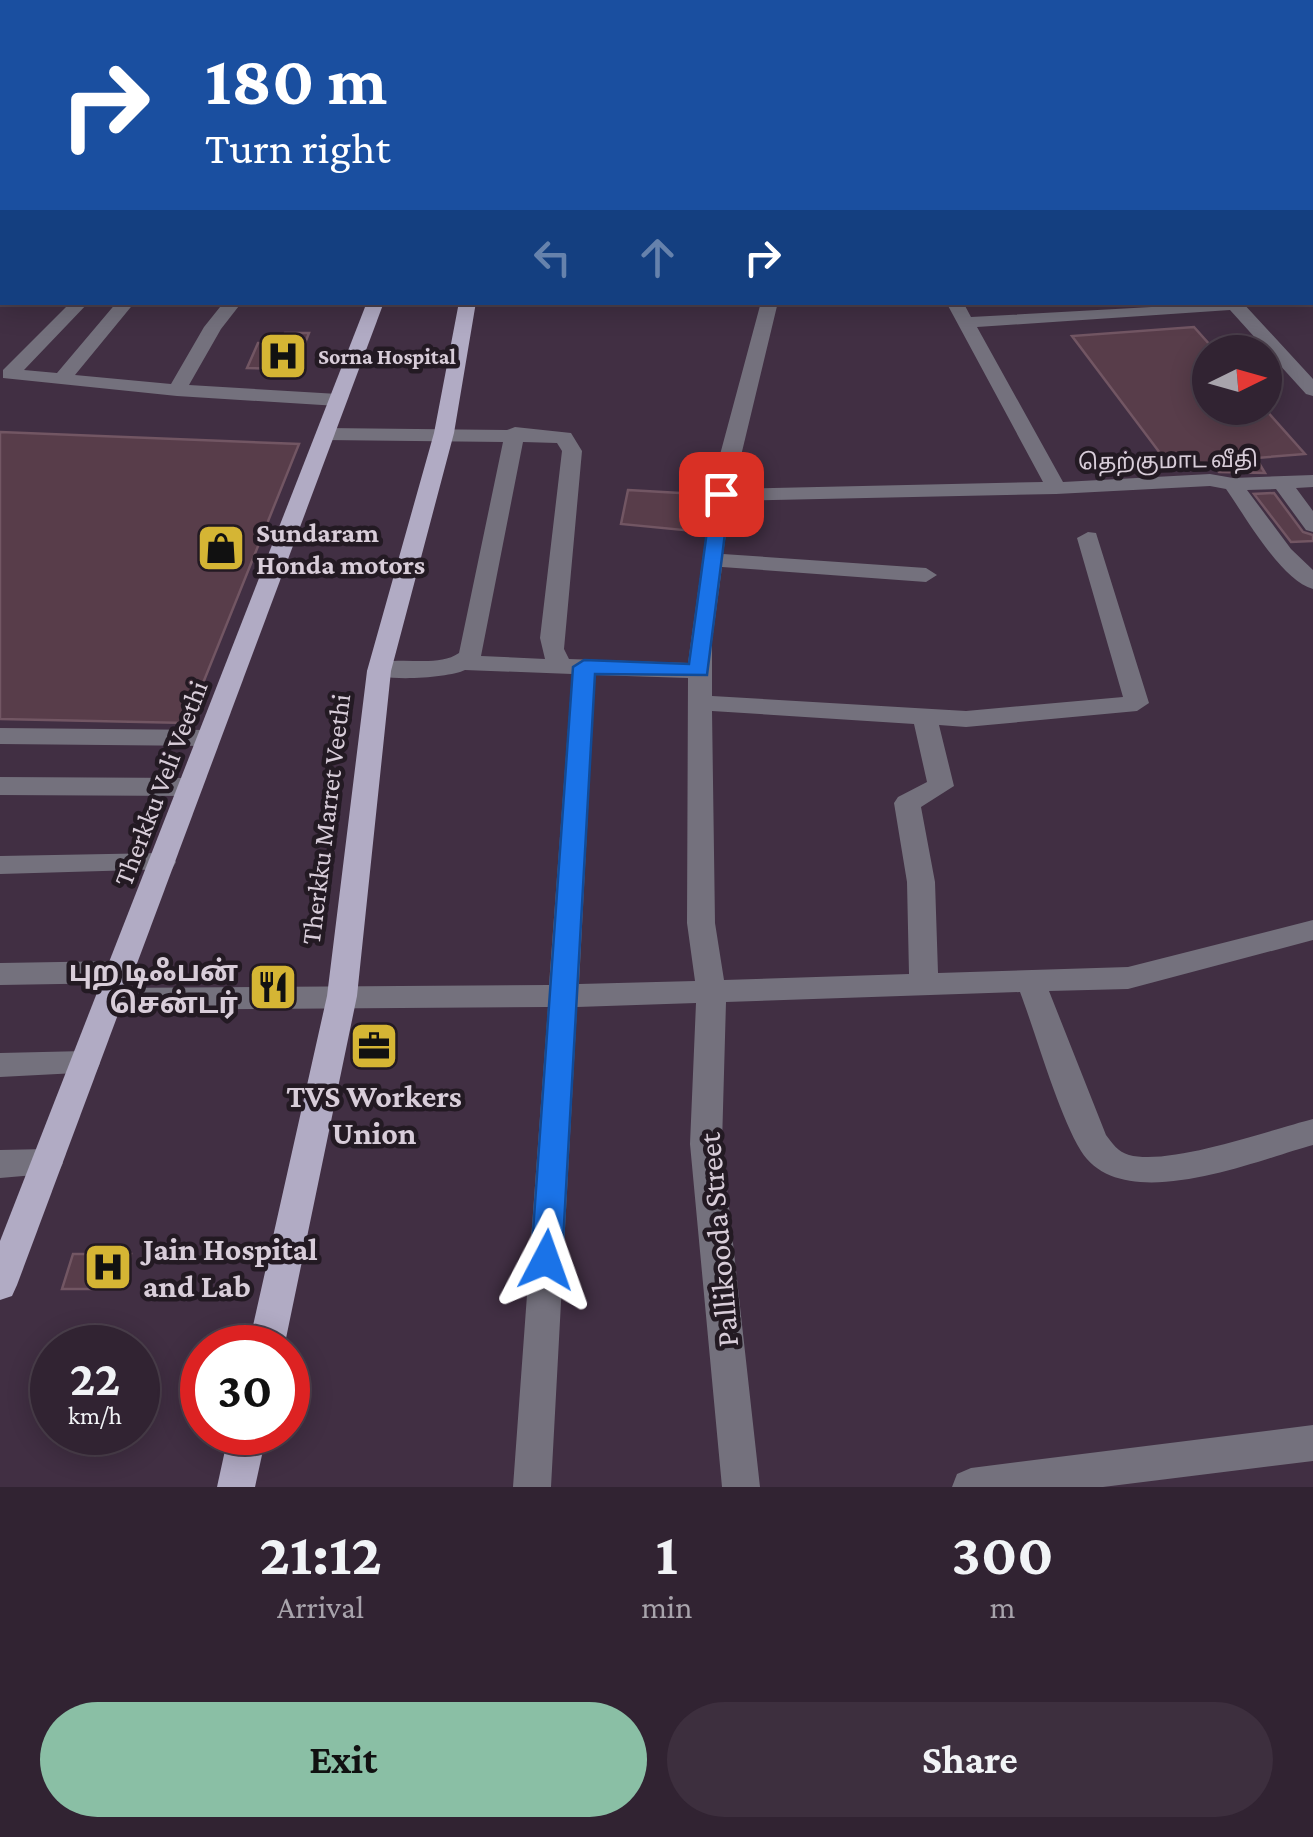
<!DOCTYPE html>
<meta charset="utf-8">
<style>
body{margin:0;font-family:"Crimson Pro","Noto Sans Tamil",serif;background:#3d2f3e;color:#f1f3f6;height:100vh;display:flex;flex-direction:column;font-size:38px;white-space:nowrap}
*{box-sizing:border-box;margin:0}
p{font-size:32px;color:#a8a4ac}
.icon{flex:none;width:55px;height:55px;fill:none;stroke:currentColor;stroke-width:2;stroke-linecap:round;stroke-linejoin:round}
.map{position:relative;height:1487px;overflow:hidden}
.sheet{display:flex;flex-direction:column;background:#312332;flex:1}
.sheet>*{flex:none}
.guide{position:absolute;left:0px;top:0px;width:1315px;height:305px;box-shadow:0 5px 25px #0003,0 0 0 2px #4c404d;background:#1a4fa0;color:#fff;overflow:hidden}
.needle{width:65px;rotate:85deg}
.tools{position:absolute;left:1192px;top:335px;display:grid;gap:20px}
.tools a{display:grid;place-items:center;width:90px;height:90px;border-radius:50%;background:#312332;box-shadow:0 5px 25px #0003,0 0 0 2px #4c404d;font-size:50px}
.speed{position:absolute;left:30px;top:1325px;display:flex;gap:20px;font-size:50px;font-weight:700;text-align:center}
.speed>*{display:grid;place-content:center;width:130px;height:130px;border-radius:50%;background:#312332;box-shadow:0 5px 25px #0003,0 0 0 2px #4c404d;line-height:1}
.speed small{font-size:25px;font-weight:400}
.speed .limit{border:15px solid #d22;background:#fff;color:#111}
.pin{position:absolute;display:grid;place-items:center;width:85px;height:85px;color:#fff;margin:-42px;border-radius:20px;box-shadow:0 5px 15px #0006}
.me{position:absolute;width:110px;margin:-55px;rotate:4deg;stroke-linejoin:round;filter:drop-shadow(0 0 8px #0008)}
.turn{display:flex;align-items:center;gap:35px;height:210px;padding:0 40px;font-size:45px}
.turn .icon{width:130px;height:130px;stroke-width:2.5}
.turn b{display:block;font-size:70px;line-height:85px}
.lanes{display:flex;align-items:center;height:95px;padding:0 40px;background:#0003;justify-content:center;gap:50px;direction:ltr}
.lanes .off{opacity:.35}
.eta{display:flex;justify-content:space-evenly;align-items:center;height:170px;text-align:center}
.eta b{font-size:60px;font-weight:700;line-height:70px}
.button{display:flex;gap:20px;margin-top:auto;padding:20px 40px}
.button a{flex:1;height:115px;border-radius:60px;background:#8abfa5;color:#111;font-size:40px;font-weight:700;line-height:115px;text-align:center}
.button a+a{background:#3d2f3e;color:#f1f3f6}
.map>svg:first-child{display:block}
.built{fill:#4d3750}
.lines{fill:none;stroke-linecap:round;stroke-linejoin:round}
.stream{stroke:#0b0e4f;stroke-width:4}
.building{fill:#583d4a;stroke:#725663;stroke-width:2.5}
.minor{fill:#74717d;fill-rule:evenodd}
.major{fill:#b1abc4;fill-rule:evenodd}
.rail-casing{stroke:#9e909f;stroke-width:6}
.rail{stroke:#231a23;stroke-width:4;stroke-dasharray:12;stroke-linecap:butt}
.route{fill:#1a73e8;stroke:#114b97;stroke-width:2.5}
.labels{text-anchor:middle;stroke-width:9;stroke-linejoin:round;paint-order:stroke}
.far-poi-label{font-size:22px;font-weight:bold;fill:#d8cdd9;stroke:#231a23;text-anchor:start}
.far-street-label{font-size:22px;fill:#d8cdd9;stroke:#231a23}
.poi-label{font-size:28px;font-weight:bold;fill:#d8cdd9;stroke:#231a23;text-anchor:start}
.street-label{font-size:28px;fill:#d8cdd9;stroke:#231a23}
.near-poi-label{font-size:32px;font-weight:bold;fill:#d8cdd9;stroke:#231a23}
.near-street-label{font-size:32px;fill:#d8cdd9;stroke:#231a23}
</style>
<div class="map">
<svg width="1313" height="1487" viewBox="0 0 1313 1487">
<rect width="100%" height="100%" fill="#412f43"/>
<path class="built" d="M 0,0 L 569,0 L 2,2 L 2,138 Z"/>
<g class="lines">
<path class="stream" d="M 739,2 L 749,0"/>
</g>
<g class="building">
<path d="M 1194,327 L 1210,345 L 1210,408 L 1264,408 L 1305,454 L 1256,458 L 1265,473 L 1219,472 L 1211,462 L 1169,465 L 1072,336 Z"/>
<path d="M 285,333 L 309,333 L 295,369 L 247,368 L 258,343 L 281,343 Z"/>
<path d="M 0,432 L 299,444 L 187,723 L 0,719 Z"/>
<path d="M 628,490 L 697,494 L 693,531 L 621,524 Z"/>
<path d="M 1274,493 L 1303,532 L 1313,535 L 1313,541 L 1291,542 L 1254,494 Z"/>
<path d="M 73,1254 L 131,1254 L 122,1289 L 62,1289 Z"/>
</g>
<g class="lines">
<g class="minor">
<path d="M 975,0 L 987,0 L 988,2 L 976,2 Z"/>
<rect x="1312" y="34" width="1" height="8"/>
<rect x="1312" y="69" width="1" height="9"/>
<rect x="1312" y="90" width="1" height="9"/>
<rect x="1312" y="122" width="1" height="8"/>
<rect x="0" y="138" width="2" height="8"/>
<path d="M 2,226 L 2,236 L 0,237 L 0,227 Z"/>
<path d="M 71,302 L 89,302 L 24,370 L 57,373 L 117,302 L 135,302 L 75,375 L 171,384 L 204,327 L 224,302 L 242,302 L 221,329 L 189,385 L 338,394 L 347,400 L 338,406 L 177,396 L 3,378 L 3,370 Z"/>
<path d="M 761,302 L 778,302 L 733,489 L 1043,482 L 946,302 L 963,302 L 971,317 L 1242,302 L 1313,379 L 1313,396 L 1306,394 L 1230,310 L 977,327 L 1063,482 L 1210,474 L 1233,478 L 1313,475 L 1313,487 L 1296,488 L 1313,511 L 1313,532 L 1306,530 L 1276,489 L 1247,490 L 1291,549 L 1313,570 L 1313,589 C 1281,580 1245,516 1226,489 L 1210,486 L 1056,494 L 731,501 L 723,554 L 926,568 L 937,575 L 926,582 L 722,567 L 712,641 L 712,696 L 966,711 L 1123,697 L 1077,538 L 1088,532 L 1096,533 L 1149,703 L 1137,711 L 966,727 L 939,725 L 954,786 L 921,807 L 935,882 L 938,973 L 1128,967 L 1313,920 L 1313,940 L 1128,989 L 1049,991 L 1106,1135 C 1112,1143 1118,1152 1129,1155 C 1170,1166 1270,1130 1313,1119 L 1313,1145 C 1254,1161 1122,1217 1081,1151 C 1058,1113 1037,1037 1020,992 L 726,1002 L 722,1144 L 760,1487 L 722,1487 L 690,1144 L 696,1003 L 577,1007 L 551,1487 L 513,1487 L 548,1007 L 110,1010 L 100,1007 L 95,999 L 100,991 L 110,988 L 549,985 L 572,674 L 465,670 C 449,678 379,683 367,671 C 389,650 433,671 459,653 L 503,442 L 326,440 L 316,434 L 326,428 L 507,430 L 515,427 L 571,433 L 582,451 L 564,649 L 569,659 L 688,663 L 714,477 ZM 523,442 L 557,443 L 562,451 L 540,638 L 545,659 L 481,656 ZM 595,675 L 688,678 L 687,923 L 695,981 L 579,984 ZM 712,711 L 914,724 L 927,782 L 898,797 L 894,803 L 907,882 L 909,974 L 724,980 L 715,923 Z"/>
<path d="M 0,728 L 209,730 L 221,738 L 209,746 L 0,744 Z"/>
<path d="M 0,777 L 190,778 L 203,787 L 190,796 L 0,795 Z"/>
<path d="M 162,853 L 172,855 L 176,862 L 172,869 L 0,874 L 0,856 Z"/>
<path d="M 120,961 L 130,964 L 135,972 L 130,980 L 120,983 L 0,985 L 0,963 Z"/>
<path d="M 85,1051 L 96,1054 L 100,1063 L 96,1072 L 0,1077 L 0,1053 Z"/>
<path d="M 47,1149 L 58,1153 L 63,1163 L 58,1173 L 0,1178 L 0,1150 Z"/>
<path d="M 1313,1425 L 1313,1461 L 1103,1487 L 952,1487 L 957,1474 L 971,1468 Z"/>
</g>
<g class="major">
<rect x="1312" y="26" width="1" height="8"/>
<rect x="0" y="144" width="2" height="9"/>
<rect x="1312" y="224" width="1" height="10"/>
<path d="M 367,302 L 384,302 L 17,1285 L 12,1296 L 0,1300 L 0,1241 Z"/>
<path d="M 459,302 L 476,302 L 454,433 L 391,671 L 357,996 L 284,1348 L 248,1348 L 327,996 L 367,671 L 434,433 Z"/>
<path d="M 229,1432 L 267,1432 L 255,1487 L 217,1487 Z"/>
</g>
<g class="rail-casing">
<path id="rail" d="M 626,2 L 634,0"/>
</g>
<use href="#rail" class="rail"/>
</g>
<path class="route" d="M 721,489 L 730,494 L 707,675 L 595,674 L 562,1260 L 557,1270 L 546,1274 L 535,1270 L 531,1260 L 573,667 L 584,660 L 689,664 L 712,494 Z"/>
<defs>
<g id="hospital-square" transform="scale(2.5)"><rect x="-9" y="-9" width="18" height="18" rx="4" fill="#d5b534" stroke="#231a23"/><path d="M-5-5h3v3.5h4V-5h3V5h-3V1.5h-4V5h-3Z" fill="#111"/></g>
<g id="shop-square" transform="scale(2.5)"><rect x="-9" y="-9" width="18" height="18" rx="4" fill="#d5b534" stroke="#231a23"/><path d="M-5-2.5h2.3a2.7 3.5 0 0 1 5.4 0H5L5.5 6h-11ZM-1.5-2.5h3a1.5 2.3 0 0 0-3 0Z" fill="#111"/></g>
<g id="restaurant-square" transform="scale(2.5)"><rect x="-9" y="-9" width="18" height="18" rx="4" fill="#d5b534" stroke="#231a23"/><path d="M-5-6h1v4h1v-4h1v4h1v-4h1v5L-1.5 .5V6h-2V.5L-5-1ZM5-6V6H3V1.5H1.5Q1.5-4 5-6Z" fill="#111"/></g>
<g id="office-square" transform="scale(2.5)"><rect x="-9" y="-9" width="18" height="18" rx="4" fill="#d5b534" stroke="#231a23"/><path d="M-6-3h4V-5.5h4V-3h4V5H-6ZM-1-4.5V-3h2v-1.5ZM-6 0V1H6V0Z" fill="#111"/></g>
</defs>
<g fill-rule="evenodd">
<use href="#hospital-square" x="283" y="356"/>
<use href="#shop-square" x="221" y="548"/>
<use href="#restaurant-square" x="273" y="987"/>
<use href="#office-square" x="374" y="1046"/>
<use href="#hospital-square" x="108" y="1267"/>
</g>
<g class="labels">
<g class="far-poi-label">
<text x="318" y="364">Sorna Hospital</text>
</g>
<g class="far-street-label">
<text transform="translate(1168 460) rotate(-1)" y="8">தெற்குமாட வீதி</text>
</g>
<g class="poi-label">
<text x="256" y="542">Sundaram<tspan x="256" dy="32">Honda motors</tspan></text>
<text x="238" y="981" text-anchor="end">புற டிஃபன்<tspan x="238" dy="32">சென்டர்</tspan></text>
</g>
<g class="street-label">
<text transform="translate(160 783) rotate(-69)" y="10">Therkku Veli Veethi</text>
<text transform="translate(325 819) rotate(-83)" y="10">Therkku Marret Veethi</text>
</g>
<g class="near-poi-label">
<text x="374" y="1107">TVS Workers<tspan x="374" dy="37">Union</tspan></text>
<text x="143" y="1260" text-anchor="start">Jain Hospital<tspan x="143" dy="37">and Lab</tspan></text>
</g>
<g class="near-street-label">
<text transform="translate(718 1240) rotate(-95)" y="11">Pallikooda Street</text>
</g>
</g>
</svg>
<div class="tools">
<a><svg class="needle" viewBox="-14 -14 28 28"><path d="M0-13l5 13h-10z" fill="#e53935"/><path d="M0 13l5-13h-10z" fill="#a8a4ac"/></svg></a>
</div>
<div class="speed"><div>22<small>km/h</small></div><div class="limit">30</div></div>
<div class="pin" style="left:721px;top:494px;background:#d93025"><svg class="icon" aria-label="arrive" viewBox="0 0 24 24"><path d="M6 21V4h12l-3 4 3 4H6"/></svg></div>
<svg class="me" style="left:546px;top:1260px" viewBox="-20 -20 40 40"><path d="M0-17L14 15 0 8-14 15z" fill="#1a73e8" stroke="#fff" stroke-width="4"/></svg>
<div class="guide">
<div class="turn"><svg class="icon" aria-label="right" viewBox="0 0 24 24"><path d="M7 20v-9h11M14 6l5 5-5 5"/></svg><div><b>180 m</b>Turn right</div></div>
<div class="lanes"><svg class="icon off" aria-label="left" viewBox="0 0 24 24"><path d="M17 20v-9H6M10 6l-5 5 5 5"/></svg><svg class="icon off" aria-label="ahead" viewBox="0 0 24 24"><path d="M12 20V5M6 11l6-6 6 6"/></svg><svg class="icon" aria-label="right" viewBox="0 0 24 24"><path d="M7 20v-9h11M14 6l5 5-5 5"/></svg></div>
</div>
</div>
<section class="sheet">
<div class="eta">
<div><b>21:12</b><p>Arrival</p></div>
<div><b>1</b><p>min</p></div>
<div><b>300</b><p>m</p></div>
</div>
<div class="button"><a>Exit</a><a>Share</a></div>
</section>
